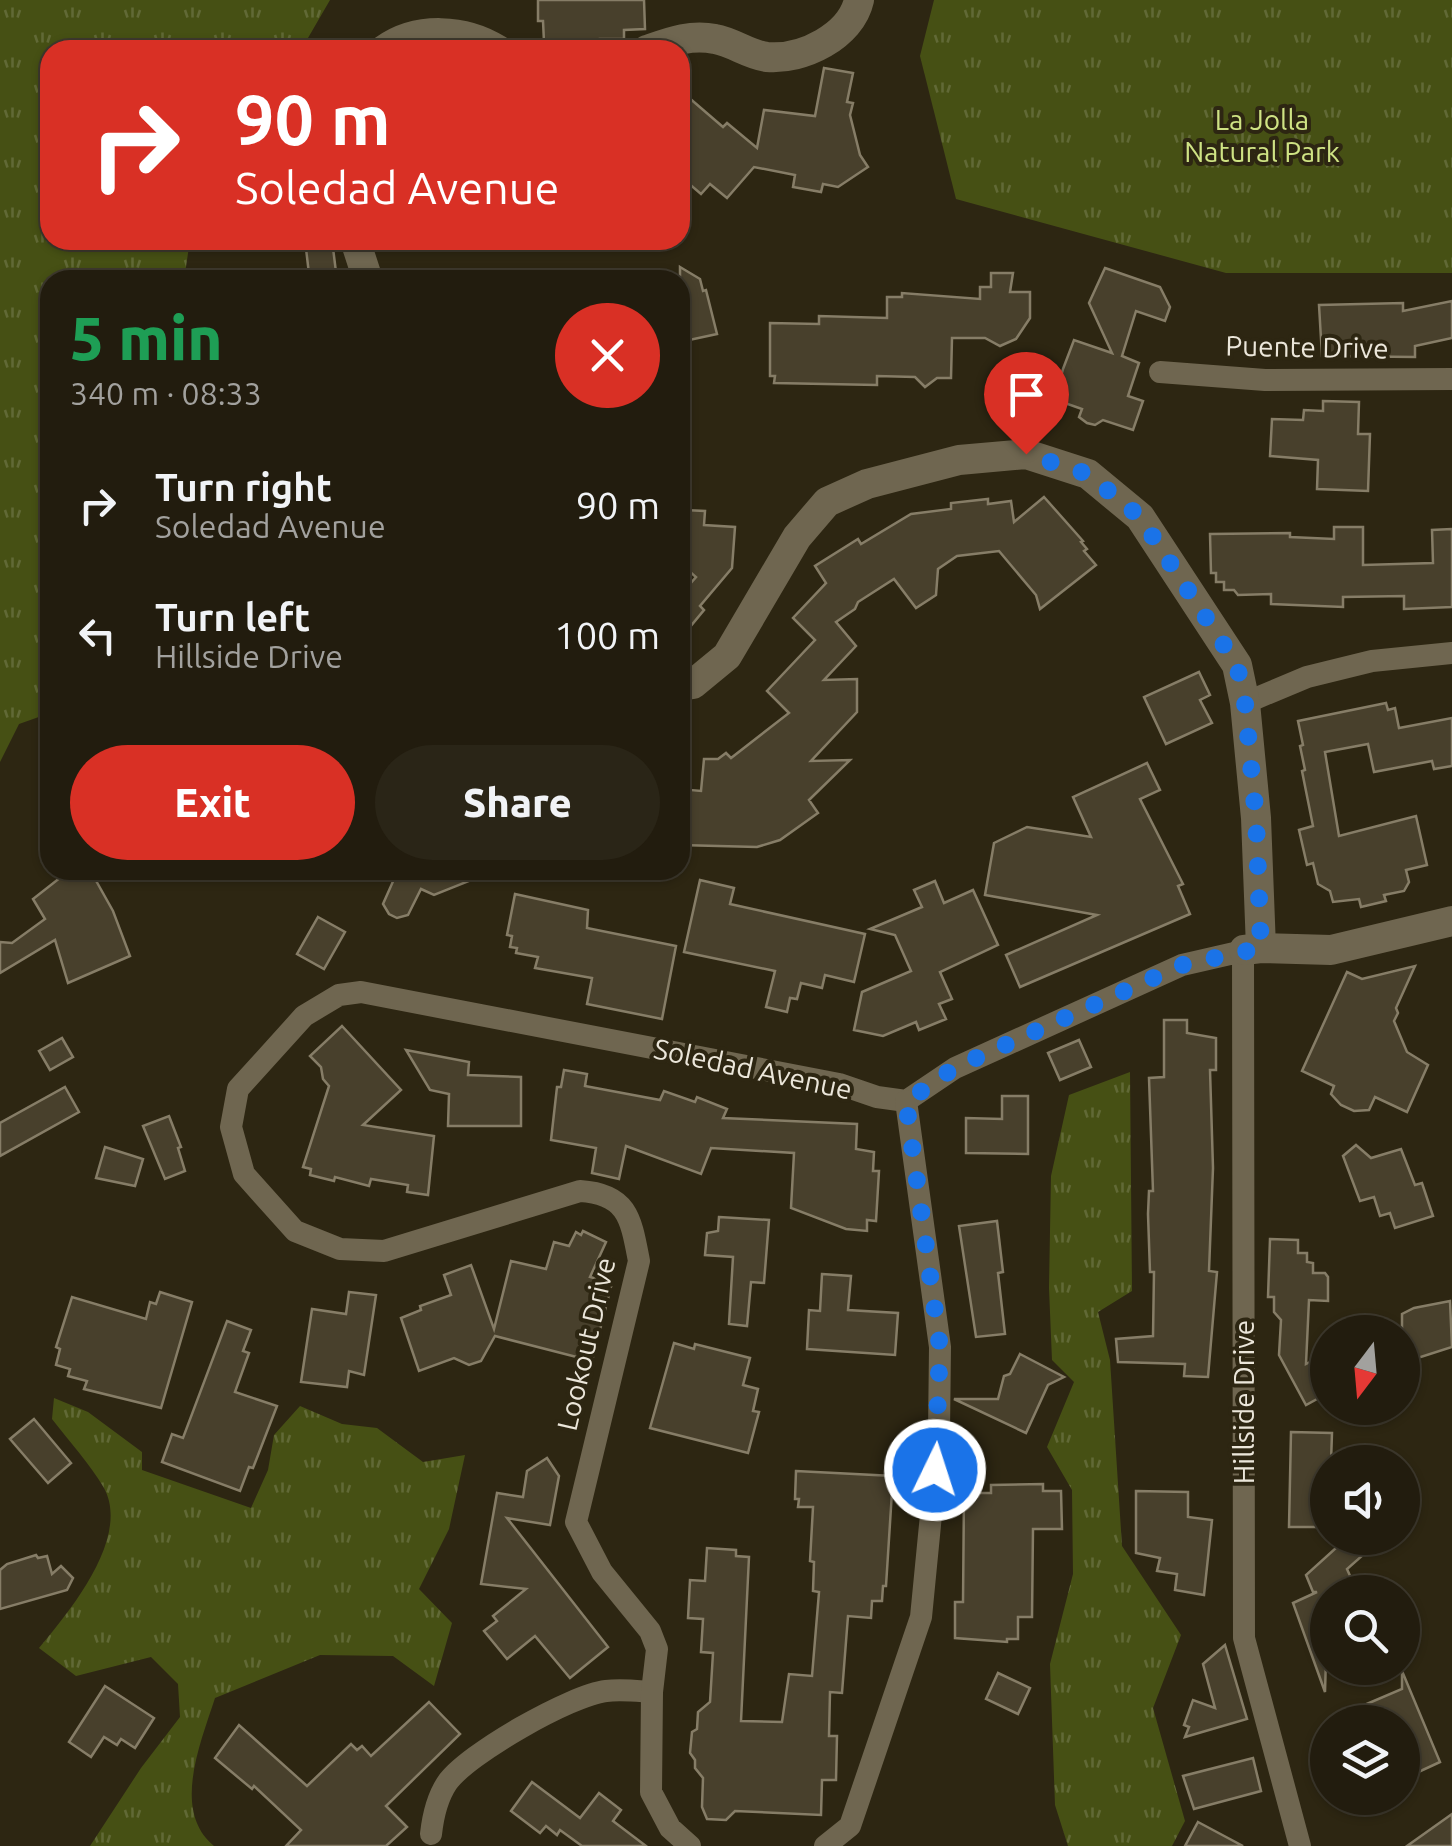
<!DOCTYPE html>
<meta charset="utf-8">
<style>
body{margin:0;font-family:Ubuntu,sans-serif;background:#2a2517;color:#f1f3f6;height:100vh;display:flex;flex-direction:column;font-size:38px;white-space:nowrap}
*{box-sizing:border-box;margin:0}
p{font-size:32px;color:#a2a19e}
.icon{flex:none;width:55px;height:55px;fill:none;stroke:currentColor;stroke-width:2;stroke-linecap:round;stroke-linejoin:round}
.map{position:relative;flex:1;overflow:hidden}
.panel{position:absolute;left:40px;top:270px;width:650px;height:610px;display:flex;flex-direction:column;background:#221c0e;border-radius:30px;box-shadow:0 2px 8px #0004,0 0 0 2px #3f3a2e}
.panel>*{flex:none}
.top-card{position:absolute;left:40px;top:40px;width:650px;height:210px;border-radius:30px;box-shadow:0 2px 8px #0004,0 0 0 2px #3f3a2e;background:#d93025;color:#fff;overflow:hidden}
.needle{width:65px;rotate:196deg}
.tools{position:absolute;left:1310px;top:1315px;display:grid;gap:20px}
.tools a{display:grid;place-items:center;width:110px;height:110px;border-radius:50%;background:#221c0e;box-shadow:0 2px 8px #0004,0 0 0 2px #3f3a2e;font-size:50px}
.pin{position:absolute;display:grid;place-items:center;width:85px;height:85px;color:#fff;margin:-102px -42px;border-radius:50% 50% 50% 0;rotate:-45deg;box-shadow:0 0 10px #0007}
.pin .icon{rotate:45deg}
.me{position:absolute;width:110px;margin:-55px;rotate:4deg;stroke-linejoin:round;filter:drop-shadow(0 0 8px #0008)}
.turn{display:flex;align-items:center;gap:35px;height:210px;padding:0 30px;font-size:45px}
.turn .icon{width:130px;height:130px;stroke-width:2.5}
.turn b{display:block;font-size:70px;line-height:85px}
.round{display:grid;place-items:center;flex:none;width:105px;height:105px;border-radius:52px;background:#2a2517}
.summary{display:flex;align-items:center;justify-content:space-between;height:170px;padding:0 30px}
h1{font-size:60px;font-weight:800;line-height:75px;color:#1e9e55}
.action{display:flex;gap:20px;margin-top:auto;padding:20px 30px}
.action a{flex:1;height:115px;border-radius:60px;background:#d93025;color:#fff;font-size:40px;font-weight:800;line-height:115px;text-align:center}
.action a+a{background:#2a2517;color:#f1f3f6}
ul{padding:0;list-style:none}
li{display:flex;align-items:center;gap:30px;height:130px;padding:0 30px}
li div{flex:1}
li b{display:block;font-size:38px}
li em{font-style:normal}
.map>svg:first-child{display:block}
.grass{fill:url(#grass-tufts)}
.building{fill:#48402c;stroke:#867d67;stroke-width:2.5}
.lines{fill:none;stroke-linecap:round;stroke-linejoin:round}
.street{stroke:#6f6650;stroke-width:22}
.secondary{stroke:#6f6650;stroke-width:30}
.route{stroke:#1a73e8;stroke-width:18;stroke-dasharray:0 32.4}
.labels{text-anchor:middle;stroke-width:8;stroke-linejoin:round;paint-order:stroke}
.park-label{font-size:28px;fill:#cfe384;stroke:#2d2612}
.street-label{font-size:28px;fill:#ebe6da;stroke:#2d2612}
</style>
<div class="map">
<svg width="1452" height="1846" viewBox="0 0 1452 1846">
<defs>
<pattern id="grass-tufts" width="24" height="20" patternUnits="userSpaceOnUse" patternTransform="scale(2.5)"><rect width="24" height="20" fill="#465014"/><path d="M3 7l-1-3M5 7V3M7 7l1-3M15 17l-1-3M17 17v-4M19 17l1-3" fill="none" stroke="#616936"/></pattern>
</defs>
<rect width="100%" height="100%" fill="#2d2612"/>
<g class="grass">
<path d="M 0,0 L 330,0 L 301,50 L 50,50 L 50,240 L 190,240 L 184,280 L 50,280 L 50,713 L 19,724 L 0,762 Z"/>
<path d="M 934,0 L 1452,0 L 1452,273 L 1226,273 L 956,199 L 920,56 Z"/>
<path d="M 1130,1072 L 1132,1291 L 1098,1312 L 1110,1360 L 1122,1546 L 1181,1635 L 1153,1708 L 1185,1821 L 1172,1846 L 1068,1846 L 1055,1805 L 1050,1664 L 1073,1574 L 1072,1490 L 1047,1447 L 1074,1382 L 1052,1360 L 1049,1288 L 1051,1176 L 1069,1095 Z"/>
<path d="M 54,1398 L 88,1412 L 142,1452 L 142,1470 L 251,1508 L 268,1470 L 274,1435 L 300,1406 L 342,1424 L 377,1428 L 423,1462 L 465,1455 L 449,1529 L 419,1589 L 452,1623 L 434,1686 L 393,1656 L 320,1655 L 215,1698 C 201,1742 171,1811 214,1846 L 90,1846 L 141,1768 L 180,1717 L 178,1684 L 151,1657 L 76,1676 L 39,1648 C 69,1612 131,1538 104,1488 C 90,1464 69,1441 52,1419 Z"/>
</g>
<g class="building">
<path d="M 538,0 L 644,0 L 645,29 L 624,30 L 624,39 L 600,39 L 601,47 L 561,49 L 560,41 L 544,42 L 543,21 L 538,21 Z"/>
<path d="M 824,68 L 853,73 L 847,102 L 853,103 L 850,115 L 860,155 L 868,167 L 838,187 L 823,184 L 821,192 L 793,187 L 795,175 L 754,167 L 727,198 L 710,184 L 701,194 L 680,176 L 680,90 L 723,127 L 727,123 L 757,148 L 764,110 L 815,116 Z"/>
<path d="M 305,240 L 332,240 L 336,272 L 309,274 Z"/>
<path d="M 680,267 L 700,279 L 703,291 L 706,290 L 717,334 L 680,342 Z"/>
<path d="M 1105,268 L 1160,287 L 1170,307 L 1165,321 L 1136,311 L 1122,356 L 1139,363 L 1128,396 L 1143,401 L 1133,430 L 1103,420 L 1095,425 L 1087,423 L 1079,417 L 1082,409 L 1059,401 L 1064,386 L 1059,384 L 1063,369 L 1074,340 L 1112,353 L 1089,303 Z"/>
<path d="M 991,273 L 1013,273 L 1010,292 L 1030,292 L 1030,318 L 1016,339 L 1000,346 L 985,338 L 952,338 L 951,378 L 937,378 L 925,387 L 915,377 L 877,376 L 877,385 L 774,383 L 775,376 L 770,376 L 770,323 L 819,324 L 819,316 L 887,318 L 887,297 L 902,297 L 902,293 L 980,299 L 980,287 L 991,287 Z"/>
<path d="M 1452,301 L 1452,338 L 1415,346 L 1415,357 L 1322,356 L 1319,305 L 1403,303 L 1403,311 Z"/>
<path d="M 1323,401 L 1359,402 L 1358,434 L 1370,434 L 1368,491 L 1317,489 L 1318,460 L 1270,456 L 1272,419 L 1303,420 L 1304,410 L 1323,411 Z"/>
<path d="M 1044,497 L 1083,541 L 1081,542 L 1087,549 L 1084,551 L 1096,565 L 1040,609 L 1036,595 L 999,551 L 957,556 L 938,569 L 936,595 L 916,608 L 894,579 L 858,602 L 855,609 L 836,622 L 856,646 L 824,680 L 857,679 L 857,712 L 811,761 L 850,760 L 809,800 L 818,813 L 780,840 L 757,847 L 680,845 L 680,789 L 701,791 L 704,759 L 718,759 L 726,753 L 731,758 L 789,713 L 767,691 L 815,640 L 793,618 L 826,583 L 815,566 L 858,539 L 861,544 L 911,514 L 951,509 L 951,503 L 988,499 L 988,504 L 1011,501 L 1014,522 Z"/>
<path d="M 684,510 L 705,511 L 704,525 L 735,527 L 732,568 L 700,606 L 704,610 L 680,639 L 680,589 L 683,592 L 696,577 L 680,563 Z"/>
<path d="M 1334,527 L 1363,527 L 1363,565 L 1433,563 L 1432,530 L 1452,529 L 1452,607 L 1404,609 L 1404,596 L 1343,597 L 1343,607 L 1271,604 L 1271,594 L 1238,595 L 1234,590 L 1224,590 L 1224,582 L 1216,582 L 1216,573 L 1211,573 L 1210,534 L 1290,533 L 1290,537 L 1334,539 Z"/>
<path d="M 1199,672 L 1210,695 L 1200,700 L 1212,723 L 1166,744 L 1144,697 Z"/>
<path d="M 1386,703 L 1388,710 L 1395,708 L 1399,728 L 1452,718 L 1452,766 L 1434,769 L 1432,761 L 1374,772 L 1368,744 L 1325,752 L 1339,836 L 1416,816 L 1427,865 L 1406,870 L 1409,882 L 1404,891 L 1384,895 L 1386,901 L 1361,907 L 1359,899 L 1333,902 L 1330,891 L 1318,884 L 1313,863 L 1307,865 L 1299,830 L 1313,826 L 1302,771 L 1305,770 L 1300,746 L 1303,745 L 1298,721 Z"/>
<path d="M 1147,763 L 1160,790 L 1140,799 L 1183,884 L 1178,886 L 1190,914 L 1020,987 L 1006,955 L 1097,915 L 985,895 L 994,843 L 1027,827 L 1091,837 L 1073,797 Z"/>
<path d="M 70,870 L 90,870 L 113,911 L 130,956 L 68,983 L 55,940 L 0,973 L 0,942 L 12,943 L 45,919 L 33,899 Z"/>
<path d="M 379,870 L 494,870 L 494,871 L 434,895 L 421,889 L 408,915 L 397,918 L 389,914 L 383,904 L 395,877 Z"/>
<path d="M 700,880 L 734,888 L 730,904 L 865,934 L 854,982 L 825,975 L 822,988 L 801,983 L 797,999 L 790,998 L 787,1012 L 766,1007 L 775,971 L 684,952 Z"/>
<path d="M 935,881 L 944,903 L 973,890 L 998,945 L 940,972 L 952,999 L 939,1004 L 946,1019 L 919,1030 L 916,1022 L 883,1036 L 854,1030 L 862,992 L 911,971 L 895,935 L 870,929 L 922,907 L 914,890 Z"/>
<path d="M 515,894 L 588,910 L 587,928 L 676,946 L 662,1019 L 587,1004 L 592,978 L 535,968 L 538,957 L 516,953 L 517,948 L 510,947 L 512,936 L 507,935 Z"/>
<path d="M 318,917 L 345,932 L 324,969 L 297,954 Z"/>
<path d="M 1415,966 L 1396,1008 L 1398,1013 L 1394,1021 L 1407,1052 L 1428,1065 L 1407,1112 L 1375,1097 L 1369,1110 L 1354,1111 L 1341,1105 L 1331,1094 L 1334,1086 L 1302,1071 L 1347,972 L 1362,979 Z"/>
<path d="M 1164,1020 L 1187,1020 L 1187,1033 L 1216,1038 L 1216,1070 L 1210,1070 L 1213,1168 L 1209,1271 L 1217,1272 L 1208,1377 L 1184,1376 L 1185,1364 L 1118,1362 L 1116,1339 L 1153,1336 L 1154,1272 L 1150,1272 L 1148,1214 L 1149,1191 L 1153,1191 L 1149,1078 L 1164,1077 Z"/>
<path d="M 342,1026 L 401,1090 L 363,1125 L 434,1136 L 428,1195 L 407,1192 L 408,1185 L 371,1179 L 369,1186 L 335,1177 L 334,1181 L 310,1175 L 311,1169 L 303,1167 L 329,1086 L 323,1079 L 321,1067 L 310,1056 Z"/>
<path d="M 62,1038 L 73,1057 L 50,1070 L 39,1051 Z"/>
<path d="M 1079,1040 L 1091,1067 L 1060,1080 L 1048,1053 Z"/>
<path d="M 406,1050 L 469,1062 L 468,1075 L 521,1077 L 521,1126 L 448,1126 L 449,1094 L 430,1090 Z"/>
<path d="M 564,1070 L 587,1074 L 585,1086 L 660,1100 L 664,1091 L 695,1102 L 697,1097 L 727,1109 L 723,1118 L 857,1124 L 856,1149 L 874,1152 L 873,1171 L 879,1171 L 876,1221 L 867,1220 L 867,1231 L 846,1229 L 791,1208 L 794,1153 L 711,1148 L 701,1174 L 626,1146 L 619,1179 L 592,1173 L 596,1148 L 551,1140 L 557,1087 L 561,1087 Z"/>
<path d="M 65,1087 L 79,1112 L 0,1156 L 0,1123 Z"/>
<path d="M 1002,1096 L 1028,1096 L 1028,1154 L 966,1153 L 966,1118 L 1002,1119 Z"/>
<path d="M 169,1116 L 181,1147 L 178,1148 L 185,1171 L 165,1179 L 143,1126 Z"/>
<path d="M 1356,1145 L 1371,1158 L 1401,1149 L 1415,1185 L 1422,1183 L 1433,1216 L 1395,1228 L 1390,1213 L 1380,1216 L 1374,1197 L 1360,1201 L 1343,1156 Z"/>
<path d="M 105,1147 L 143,1159 L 135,1186 L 96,1178 Z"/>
<path d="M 719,1217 L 769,1220 L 764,1283 L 751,1282 L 747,1326 L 729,1324 L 733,1257 L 705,1255 L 707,1233 L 718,1231 Z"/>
<path d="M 997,1221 L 1003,1272 L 998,1273 L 1005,1334 L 976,1337 L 959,1226 Z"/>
<path d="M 583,1231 L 606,1242 L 590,1277 L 612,1283 L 592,1361 L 495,1336 L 481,1361 L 469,1365 L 454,1358 L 419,1371 L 401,1318 L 421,1310 L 420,1306 L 451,1295 L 444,1275 L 471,1265 L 494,1329 L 511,1261 L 546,1269 L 554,1242 L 569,1246 L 576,1232 L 581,1235 Z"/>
<path d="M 1270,1239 L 1298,1240 L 1298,1253 L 1307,1253 L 1307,1262 L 1313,1263 L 1313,1273 L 1325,1273 L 1328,1277 L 1328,1301 L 1309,1300 L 1306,1364 L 1328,1353 L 1328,1393 L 1306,1405 L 1279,1355 L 1281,1320 L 1274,1312 L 1274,1297 L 1268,1297 Z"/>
<path d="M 822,1274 L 851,1276 L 848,1310 L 898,1313 L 895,1355 L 807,1349 L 809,1310 L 820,1311 Z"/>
<path d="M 160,1292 L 192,1302 L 161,1408 L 84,1389 L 87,1381 L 68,1376 L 70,1369 L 56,1365 L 60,1349 L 56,1347 L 72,1297 L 146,1319 L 150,1302 L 156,1304 Z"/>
<path d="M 349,1292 L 376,1295 L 364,1375 L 349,1371 L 347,1387 L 301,1382 L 312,1309 L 346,1314 Z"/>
<path d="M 1450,1301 L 1452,1347 L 1402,1363 L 1402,1314 L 1414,1308 Z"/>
<path d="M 227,1321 L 251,1330 L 243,1351 L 249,1353 L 235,1392 L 277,1406 L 253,1468 L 249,1467 L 240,1491 L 162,1462 L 172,1434 L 183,1438 Z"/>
<path d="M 674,1343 L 694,1349 L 695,1344 L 750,1358 L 743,1385 L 758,1389 L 753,1411 L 759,1412 L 748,1453 L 650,1428 Z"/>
<path d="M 1020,1354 L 1064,1377 L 1048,1385 L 1026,1433 L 954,1399 L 998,1399 L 1004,1376 L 1010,1374 Z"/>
<path d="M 34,1419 L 71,1463 L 48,1483 L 10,1439 Z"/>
<path d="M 1291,1432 L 1332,1433 L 1331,1462 L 1328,1462 L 1328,1527 L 1289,1527 Z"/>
<path d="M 547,1458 L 559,1476 L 550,1525 L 507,1518 L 608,1647 L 570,1678 L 535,1636 L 507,1659 L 484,1631 L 497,1621 L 493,1616 L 526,1589 L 481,1584 L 497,1493 L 523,1497 L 527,1471 Z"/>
<path d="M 796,1471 L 893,1476 L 886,1586 L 883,1586 L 882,1601 L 872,1601 L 871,1618 L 848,1616 L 842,1693 L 830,1692 L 829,1736 L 837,1736 L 836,1780 L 822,1780 L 821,1815 L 735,1811 L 726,1820 L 707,1819 L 702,1807 L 703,1778 L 695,1768 L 695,1760 L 690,1753 L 692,1732 L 697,1729 L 698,1712 L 710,1702 L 713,1653 L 701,1652 L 703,1619 L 688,1618 L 690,1580 L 705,1581 L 707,1548 L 736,1550 L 736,1556 L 749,1557 L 741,1721 L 782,1722 L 789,1674 L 812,1676 L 819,1592 L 813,1591 L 814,1562 L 810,1561 L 813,1507 L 798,1507 L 799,1499 L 795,1499 Z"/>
<path d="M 1043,1484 L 1043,1491 L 1061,1491 L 1062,1529 L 1033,1529 L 1032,1617 L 1018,1617 L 1018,1639 L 1007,1639 L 1007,1642 L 955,1638 L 955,1602 L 963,1602 L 964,1493 L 991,1493 L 991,1485 Z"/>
<path d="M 1136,1491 L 1188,1492 L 1188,1517 L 1212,1520 L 1204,1595 L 1175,1590 L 1177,1574 L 1157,1571 L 1160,1558 L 1136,1553 Z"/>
<path d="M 1347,1538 L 1363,1555 L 1347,1569 L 1355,1587 L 1343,1592 L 1328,1592 L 1325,1692 L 1293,1603 L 1317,1592 L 1313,1592 L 1306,1575 Z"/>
<path d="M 36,1555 L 38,1558 L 47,1556 L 52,1574 L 61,1566 L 73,1578 L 67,1590 L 0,1609 L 0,1570 L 7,1564 Z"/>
<path d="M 1225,1645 L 1247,1719 L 1185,1737 L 1189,1727 L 1184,1725 L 1193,1700 L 1215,1708 L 1203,1664 Z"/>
<path d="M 1402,1671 L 1440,1762 L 1412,1775 L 1410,1768 L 1402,1771 L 1402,1722 L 1369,1722 L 1362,1706 L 1402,1689 Z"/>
<path d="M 998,1673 L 1030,1688 L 1018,1714 L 986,1699 Z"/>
<path d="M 105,1686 L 154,1718 L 135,1748 L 121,1739 L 117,1745 L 104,1737 L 91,1757 L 69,1742 Z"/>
<path d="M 429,1702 L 460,1734 L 386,1806 L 407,1827 L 386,1846 L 286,1846 L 301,1830 L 254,1786 L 252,1789 L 215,1758 L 239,1725 L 307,1786 L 351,1744 L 357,1750 L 362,1746 L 371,1756 Z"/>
<path d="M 1253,1758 L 1261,1791 L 1194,1809 L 1183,1776 Z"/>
<path d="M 532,1782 L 580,1818 L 599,1793 L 621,1810 L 613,1821 L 646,1846 L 582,1846 L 560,1830 L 557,1835 L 546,1826 L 540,1833 L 511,1811 Z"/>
<path d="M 1452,1814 L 1452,1846 L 1407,1846 Z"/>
<path d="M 1198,1822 L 1243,1846 L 1185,1846 Z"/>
</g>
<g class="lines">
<g class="street">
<path d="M 1160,372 L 1265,380 L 1452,379"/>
<path d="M 1245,703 L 1307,677 L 1372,661 L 1452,653"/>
<path d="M 431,1834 C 433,1816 437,1798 447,1783 C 467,1754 571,1695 606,1691 C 621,1689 637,1691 652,1692"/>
<path d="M 690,1846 L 670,1828 L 651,1792 L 652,1692 L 657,1649 L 650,1631 L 602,1572 L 576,1522 L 639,1261 C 631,1219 628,1194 580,1191 L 384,1251 L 340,1249 L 295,1231 L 244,1174 L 231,1127 L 238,1089 L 304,1016 L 339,995 L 361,992 L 839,1084 L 877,1097 L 906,1101 L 955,1068 L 1182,965 L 1243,951 L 1244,1638 L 1300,1846"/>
<path d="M 825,1846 L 850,1826 L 921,1617 L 939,1433 L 940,1347 L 906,1101"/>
</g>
<g class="secondary">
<path d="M 384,50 C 417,26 465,29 498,50"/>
<path d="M 647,50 C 670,42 690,34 715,39 C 733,42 749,55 767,57 C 803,60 851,36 859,0"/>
<path d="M 355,240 L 368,280"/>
<path d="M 680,686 L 693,684 L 727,656 L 797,537 L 827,502 L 867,484 L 959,460 L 1026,454 L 1088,474 L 1140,517 L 1237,665 L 1245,703 L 1256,818 L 1261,948"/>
<path d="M 1244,950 L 1261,948 L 1331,950 L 1452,921"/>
</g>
</g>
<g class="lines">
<path class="route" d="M 935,1470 L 940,1347 L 906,1102 L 954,1068 L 1182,965 L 1261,948 L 1256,818 L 1245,703 L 1237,665 L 1140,517 L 1088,474 L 1026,454"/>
</g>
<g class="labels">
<g class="park-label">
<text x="1262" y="130">La Jolla<tspan x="1262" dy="32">Natural Park</tspan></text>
</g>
<g class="street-label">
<text transform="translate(1307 347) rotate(1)" y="10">Puente Drive</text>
<text transform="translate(753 1069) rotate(12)" y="10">Soledad Avenue</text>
<text transform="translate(586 1344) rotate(-77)" y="10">Lookout Drive</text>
<text transform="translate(1244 1402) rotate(-90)" y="10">Hillside Drive</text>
</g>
</g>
</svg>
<div class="tools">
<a><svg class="needle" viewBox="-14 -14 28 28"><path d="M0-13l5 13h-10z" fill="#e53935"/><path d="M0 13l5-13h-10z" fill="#a2a19e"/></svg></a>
<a><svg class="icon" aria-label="sound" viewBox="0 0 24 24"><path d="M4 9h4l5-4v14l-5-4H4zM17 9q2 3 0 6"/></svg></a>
<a><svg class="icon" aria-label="search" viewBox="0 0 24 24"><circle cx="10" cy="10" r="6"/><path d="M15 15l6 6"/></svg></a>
<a><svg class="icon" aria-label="layers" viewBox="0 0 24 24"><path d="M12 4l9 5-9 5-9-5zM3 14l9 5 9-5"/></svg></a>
</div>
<div class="pin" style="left:1026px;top:454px;background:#d93025"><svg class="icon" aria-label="arrive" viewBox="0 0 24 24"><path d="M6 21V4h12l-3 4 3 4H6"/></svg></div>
<svg class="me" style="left:935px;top:1470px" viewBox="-20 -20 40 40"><circle r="17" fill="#1a73e8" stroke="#fff" stroke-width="3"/><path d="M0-11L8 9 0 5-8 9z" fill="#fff"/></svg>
<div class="top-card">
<div class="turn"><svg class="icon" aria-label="right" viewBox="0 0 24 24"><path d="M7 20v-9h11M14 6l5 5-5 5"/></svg><div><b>90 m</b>Soledad Avenue</div></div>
</div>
<section class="panel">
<div class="summary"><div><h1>5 min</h1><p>340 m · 08:33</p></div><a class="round" style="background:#d93025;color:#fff"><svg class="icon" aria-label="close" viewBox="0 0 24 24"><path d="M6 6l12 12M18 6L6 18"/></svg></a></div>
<ul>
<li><svg class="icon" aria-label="right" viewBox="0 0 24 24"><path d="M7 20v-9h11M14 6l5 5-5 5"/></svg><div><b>Turn right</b><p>Soledad Avenue</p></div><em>90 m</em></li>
<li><svg class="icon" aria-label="left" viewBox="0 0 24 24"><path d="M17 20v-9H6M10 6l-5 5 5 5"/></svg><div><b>Turn left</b><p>Hillside Drive</p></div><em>100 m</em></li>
</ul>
<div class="action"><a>Exit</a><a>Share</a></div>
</section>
</div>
